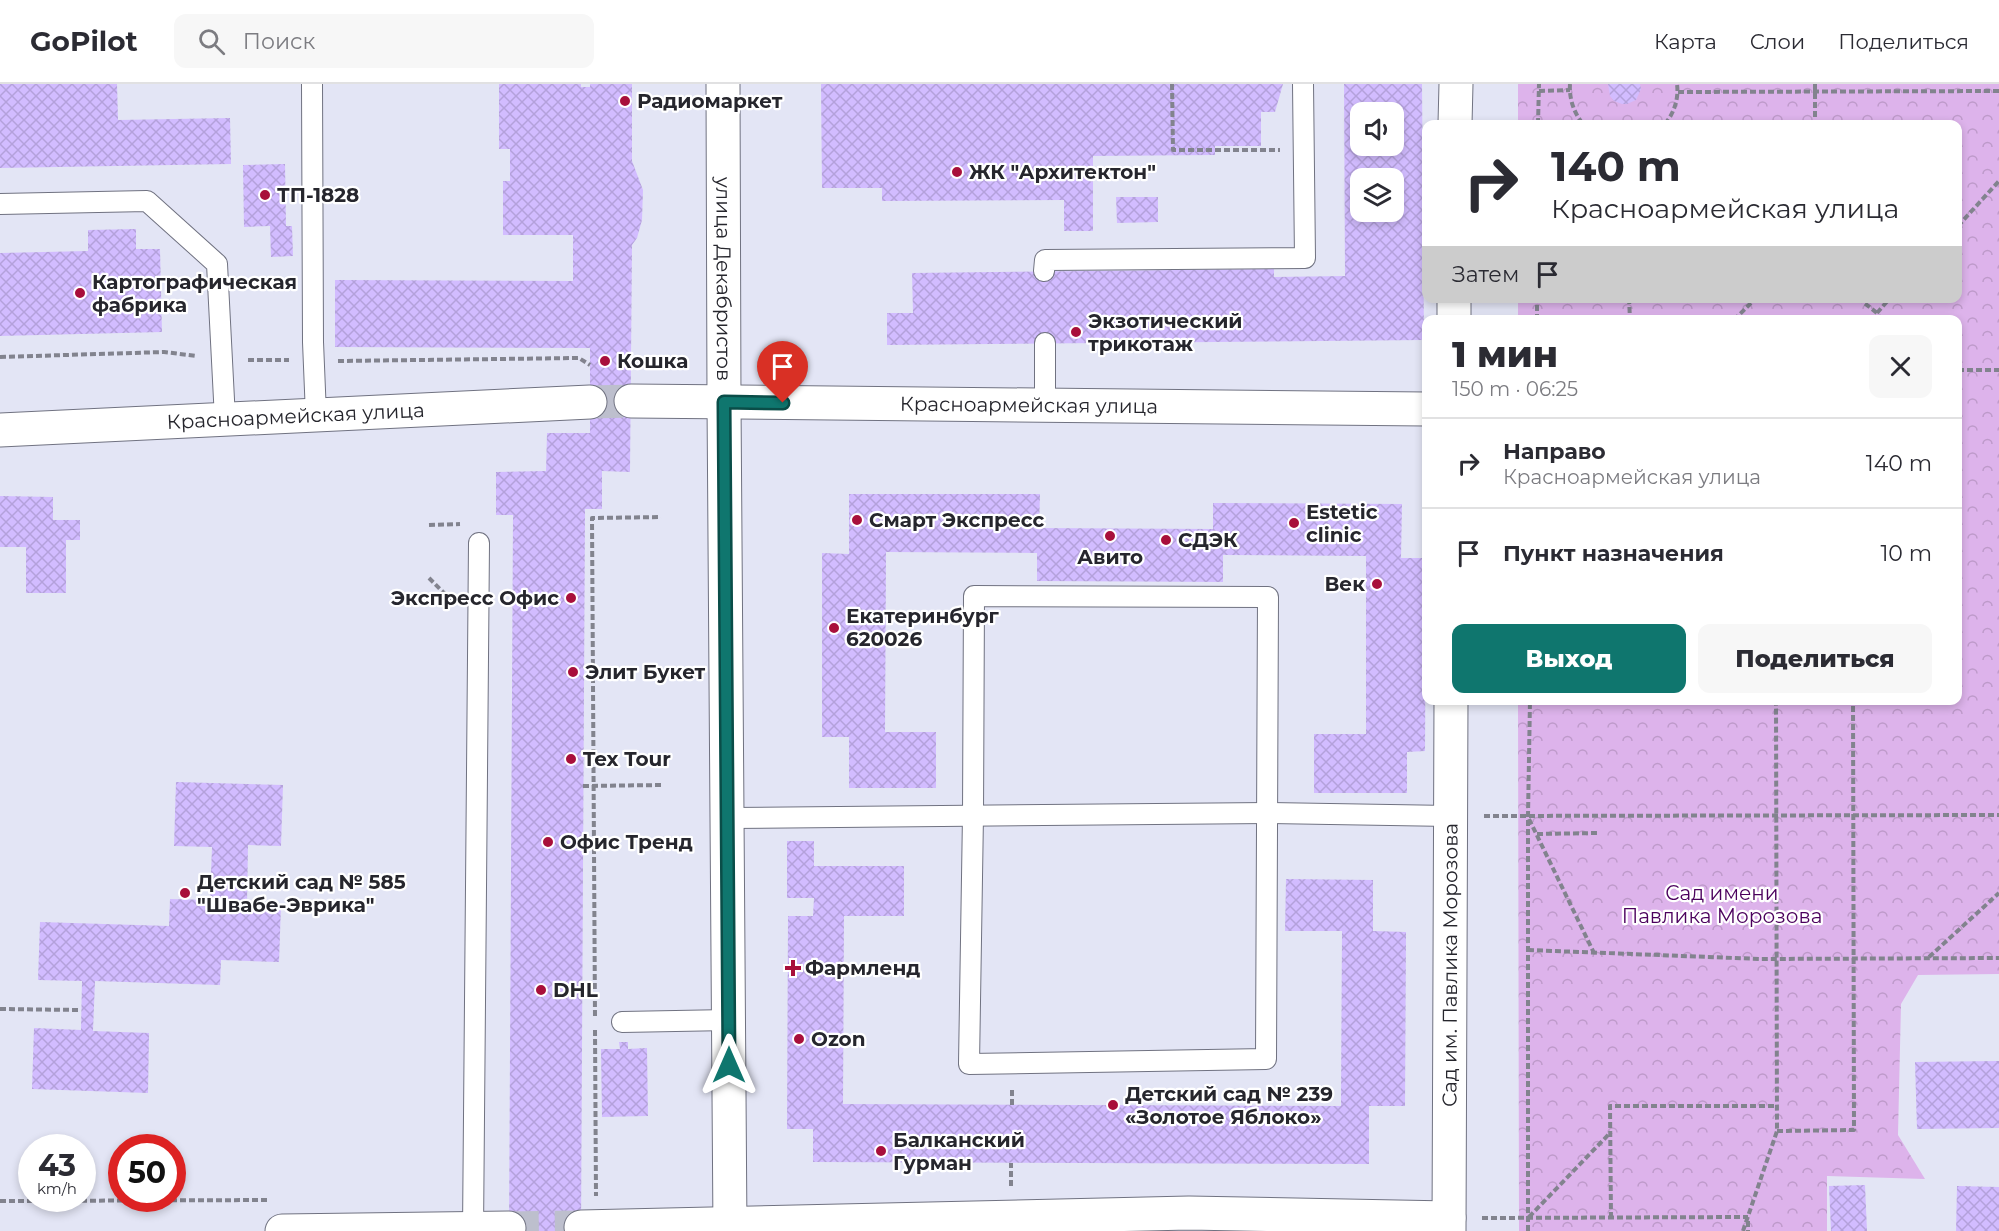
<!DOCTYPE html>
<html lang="ru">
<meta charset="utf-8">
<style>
body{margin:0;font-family:Montserrat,sans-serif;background:#f7f7f7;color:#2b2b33;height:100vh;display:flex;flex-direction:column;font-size:22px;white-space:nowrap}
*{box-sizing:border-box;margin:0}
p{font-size:20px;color:#7c7c81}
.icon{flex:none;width:33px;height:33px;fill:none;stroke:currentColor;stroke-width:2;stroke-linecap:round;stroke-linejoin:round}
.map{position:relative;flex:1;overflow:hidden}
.details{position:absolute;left:1422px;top:231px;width:540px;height:390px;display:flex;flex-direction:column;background:#fff;border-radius:12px;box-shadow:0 3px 9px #0003}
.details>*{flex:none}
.banner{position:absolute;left:1422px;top:36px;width:540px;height:183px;border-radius:12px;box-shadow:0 3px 9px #0003;background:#fff;color:#2b2b33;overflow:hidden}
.controls{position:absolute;left:1350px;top:18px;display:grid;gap:12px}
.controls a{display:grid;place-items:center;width:54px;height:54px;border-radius:12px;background:#fff;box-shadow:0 3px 9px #0003;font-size:30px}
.speed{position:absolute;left:18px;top:1050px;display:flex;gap:12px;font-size:30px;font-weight:700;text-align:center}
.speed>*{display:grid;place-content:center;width:78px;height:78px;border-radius:50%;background:#fff;box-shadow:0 3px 9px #0003;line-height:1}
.speed small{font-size:15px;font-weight:400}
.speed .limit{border:9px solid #d22;background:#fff;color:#111}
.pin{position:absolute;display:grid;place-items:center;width:51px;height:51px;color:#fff;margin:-62px -26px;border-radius:50% 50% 50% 0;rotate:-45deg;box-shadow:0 0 6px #0007}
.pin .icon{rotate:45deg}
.me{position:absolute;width:66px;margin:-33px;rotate:0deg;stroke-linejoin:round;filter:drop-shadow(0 0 4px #0008)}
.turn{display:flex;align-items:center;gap:21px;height:126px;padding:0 30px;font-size:27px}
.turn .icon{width:78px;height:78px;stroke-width:2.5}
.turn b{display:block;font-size:42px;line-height:51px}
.then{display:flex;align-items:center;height:57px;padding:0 30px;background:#0003;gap:12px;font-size:22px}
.round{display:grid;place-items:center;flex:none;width:63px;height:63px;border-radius:12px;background:#f7f7f7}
.summary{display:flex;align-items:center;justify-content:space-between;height:102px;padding:0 30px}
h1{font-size:36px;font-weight:800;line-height:45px}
.action{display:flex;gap:12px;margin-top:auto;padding:12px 30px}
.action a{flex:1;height:69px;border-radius:12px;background:#0f766e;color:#fff;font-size:24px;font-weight:800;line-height:69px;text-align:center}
.action a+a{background:#f7f7f7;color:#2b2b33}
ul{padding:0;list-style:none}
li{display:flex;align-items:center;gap:18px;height:90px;padding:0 30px;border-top:2px solid #e1e1e2}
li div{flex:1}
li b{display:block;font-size:22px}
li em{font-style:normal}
header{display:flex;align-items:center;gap:36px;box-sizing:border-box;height:84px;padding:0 30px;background:#fff;border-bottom:2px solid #e1e1e2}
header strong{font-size:28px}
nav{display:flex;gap:33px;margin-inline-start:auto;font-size:21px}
.search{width:420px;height:54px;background:#f7f7f7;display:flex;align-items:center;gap:15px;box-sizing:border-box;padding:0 21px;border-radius:12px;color:#7c7c81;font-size:22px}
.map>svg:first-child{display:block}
.park{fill:url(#park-crowns)}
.building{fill:url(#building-cross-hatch);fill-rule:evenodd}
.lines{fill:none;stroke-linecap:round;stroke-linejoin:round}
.street-tunnel{stroke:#bdbfcd;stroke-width:33;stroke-dasharray:33 16;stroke-linecap:butt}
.lane-casing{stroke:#707281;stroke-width:22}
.street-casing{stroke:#707281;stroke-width:35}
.secondary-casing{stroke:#707281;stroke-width:35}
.path{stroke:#82838e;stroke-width:4;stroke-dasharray:6 3;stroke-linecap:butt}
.lane{stroke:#fff;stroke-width:20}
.street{stroke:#fff;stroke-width:33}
.secondary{stroke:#fff;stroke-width:33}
.route-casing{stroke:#0a4d48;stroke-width:15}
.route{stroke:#0f766e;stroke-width:10}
.poi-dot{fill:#a80f3b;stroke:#fff;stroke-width:2}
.labels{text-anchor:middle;stroke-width:4.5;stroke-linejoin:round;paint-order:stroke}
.poi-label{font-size:20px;font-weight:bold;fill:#26262d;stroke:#fff;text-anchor:start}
.street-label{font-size:20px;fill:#26262d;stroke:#fff}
.park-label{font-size:20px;fill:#4b005d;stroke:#fff}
</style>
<header>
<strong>GoPilot</strong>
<div class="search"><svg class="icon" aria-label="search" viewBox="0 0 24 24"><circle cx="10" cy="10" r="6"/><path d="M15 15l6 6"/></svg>Поиск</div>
<nav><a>Карта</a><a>Слои</a><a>Поделиться</a></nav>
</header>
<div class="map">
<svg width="1999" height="1147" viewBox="0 0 1999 1147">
<defs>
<pattern id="park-crowns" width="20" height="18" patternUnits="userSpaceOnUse" patternTransform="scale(1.5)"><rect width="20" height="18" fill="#ddb3eb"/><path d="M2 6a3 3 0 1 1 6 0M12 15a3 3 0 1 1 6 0" fill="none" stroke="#be9aca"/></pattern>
<pattern id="building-cross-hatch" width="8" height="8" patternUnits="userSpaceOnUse" patternTransform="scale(1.5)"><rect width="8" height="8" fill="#d2bcff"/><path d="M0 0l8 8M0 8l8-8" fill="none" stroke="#b4a1db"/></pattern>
</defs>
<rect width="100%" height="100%" fill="#e3e5f5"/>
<path class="park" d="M 1518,0 L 1999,0 L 1999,890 L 1918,891 L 1901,920 L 1898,1051 L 1925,1095 L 1827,1092 L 1827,1147 L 1519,1147 L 1518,617 L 1958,616 L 1958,236 L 1518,235 L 1518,214 L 1958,214 L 1958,40 L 1518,40 Z"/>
<g class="building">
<path d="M 0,0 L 117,0 L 118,36 L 230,34 L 231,80 L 0,84 Z"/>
<path d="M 499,0 L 581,0 L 581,3 L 590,3 L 590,0 L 632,0 L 632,77 L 643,106 L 642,136 L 637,154 L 632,161 L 630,388 L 602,387 L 602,425 L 585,425 L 581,1147 L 509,1147 L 513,431 L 496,431 L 496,388 L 546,387 L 547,349 L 590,349 L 590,264 L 335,263 L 335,196 L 573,197 L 573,151 L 503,151 L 503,97 L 510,97 L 510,65 L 499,65 Z"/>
<path d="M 821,0 L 1283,0 L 1275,28 L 1261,28 L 1261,62 L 1215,62 L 1215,71 L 1093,72 L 1093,147 L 1064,147 L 1064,116 L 882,117 L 882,104 L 822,104 Z"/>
<path d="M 1344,0 L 1422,0 L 1424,256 L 887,261 L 887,229 L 913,229 L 912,189 L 1274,185 L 1274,193 L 1345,192 ZM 1360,28 L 1394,28 L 1394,62 L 1360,62 ZM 1360,94 L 1394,94 L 1394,128 L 1360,128 Z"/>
<path d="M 1608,0 L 1640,0 L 1641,5 L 1636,16 L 1627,20 L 1622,20 L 1614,17 L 1610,12 Z"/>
<path d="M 285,80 L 286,142 L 292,142 L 293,172 L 271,173 L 270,142 L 244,143 L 243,81 Z"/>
<path d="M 1116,113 L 1158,113 L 1158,138 L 1117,139 Z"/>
<path d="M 136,145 L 136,165 L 160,165 L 162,248 L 0,252 L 0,169 L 88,167 L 88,146 Z"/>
<path d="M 849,410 L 1040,410 L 1039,444 L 1213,445 L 1213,419 L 1402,420 L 1401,474 L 1426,474 L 1425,667 L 1407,668 L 1407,709 L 1314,709 L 1314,650 L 1366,650 L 1366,472 L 1223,471 L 1223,498 L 1037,497 L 1037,469 L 886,468 L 885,648 L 936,648 L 936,704 L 849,704 L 849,653 L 822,653 L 822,469 L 849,470 Z"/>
<path d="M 0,412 L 53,413 L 53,436 L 80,436 L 80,456 L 66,456 L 66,509 L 26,509 L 26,463 L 0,463 Z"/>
<path d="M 176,698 L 283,701 L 281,762 L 248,761 L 247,820 L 281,821 L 279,878 L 221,876 L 220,901 L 95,897 L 93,947 L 149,949 L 148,1009 L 32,1005 L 34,944 L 81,946 L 82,897 L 38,896 L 40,838 L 169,842 L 170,815 L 210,816 L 212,763 L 174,762 Z"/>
<path d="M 787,757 L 814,757 L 814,782 L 904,782 L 904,832 L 844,832 L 843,1020 L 1341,1022 L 1342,847 L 1285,847 L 1286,795 L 1373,796 L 1373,847 L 1406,848 L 1405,1022 L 1369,1022 L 1369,1080 L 813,1078 L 813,1045 L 787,1045 L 788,832 L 813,832 L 814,814 L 787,814 Z"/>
<path d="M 619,958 L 628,958 L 628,965 L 647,964 L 648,1032 L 602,1033 L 601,965 L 620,965 Z"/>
<path d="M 1999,977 L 1999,1044 L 1917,1045 L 1915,978 Z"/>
<path d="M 1865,1101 L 1867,1147 L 1831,1147 L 1829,1102 Z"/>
<path d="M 1957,1102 L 1999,1103 L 1999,1147 L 1956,1147 Z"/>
</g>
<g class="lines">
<g class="street-tunnel">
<path d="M 590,318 L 631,317"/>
<path d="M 510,1147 L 509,1144 L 581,1143"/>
</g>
<g class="lane-casing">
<g id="lane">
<path d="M 312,0 L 313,258 L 316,331"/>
<path d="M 0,120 L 147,117 L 217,180 L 225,335"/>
<path d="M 1044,187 L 1045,176 L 1305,174 L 1303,0"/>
<path d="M 1045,259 L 1045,320"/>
<path d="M 974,512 L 1268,513 L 1266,975 L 969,980 L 973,731 Z"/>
<path d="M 728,734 L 1268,729 L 1450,732"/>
<path d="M 622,938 L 729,936"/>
<path d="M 473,1147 L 479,459"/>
</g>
</g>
<g class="street-casing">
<g id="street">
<path d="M 1455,40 L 1456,0"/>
<path d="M 1454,236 L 1454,214"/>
<path id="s1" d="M 631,317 L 1426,325"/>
<path id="s2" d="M 0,346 L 590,318"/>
<path d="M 581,1143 L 1189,1129 L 1449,1134"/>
<path d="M 282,1147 L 509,1144"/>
<path id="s3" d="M 1449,1147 L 1451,616"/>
</g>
</g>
<g class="secondary-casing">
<g id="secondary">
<path id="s4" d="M 723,0 L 724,318 L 730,1147"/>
</g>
</g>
<g class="path">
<path d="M 1172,0 L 1173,66 L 1280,66"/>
<path d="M 1570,0 C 1569,15 1574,29 1583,40"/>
<path d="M 1815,0 L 1815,40"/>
<path d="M 1539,7 L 1570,6"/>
<path d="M 1678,8 L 1999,7"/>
<path d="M 1538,40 L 1539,0"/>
<path d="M 1665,40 C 1674,29 1679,15 1677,0"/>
<path d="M 1958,142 L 1999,97"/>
<path d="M 1629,214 L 1630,236"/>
<path d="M 1858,214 L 1877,229 L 1881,236"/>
<path d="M 1877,229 L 1890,214"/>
<path d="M 1537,236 L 1537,214"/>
<path d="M 1734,236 L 1756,214"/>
<path d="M 0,273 L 164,268 L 196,272"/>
<path d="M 248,276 L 289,276"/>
<path d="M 338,277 L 579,274 L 590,281"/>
<path d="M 1958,286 L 1999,286"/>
<path d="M 429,441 L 460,440"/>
<path d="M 429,494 L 451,516"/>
<path d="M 583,702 L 663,701"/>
<path d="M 1484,732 L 1999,731"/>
<path d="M 1529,735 L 1594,869"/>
<path d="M 1537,750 L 1597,749"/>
<path d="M 1528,866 L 1761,875 L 1999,874"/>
<path d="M 1929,873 L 1999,809"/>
<path d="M 0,925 L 81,926"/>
<path d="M 595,932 L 592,434 L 661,433"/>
<path d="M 595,946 L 596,1112"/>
<path d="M 1012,1021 L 1012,1004"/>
<path d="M 1777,1047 L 1854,1046 L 1853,616"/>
<path d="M 1011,1102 L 1011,1079"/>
<path d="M 0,1117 L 269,1116"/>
<path d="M 1529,1133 L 1611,1048"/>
<path d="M 1482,1134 L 1748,1133"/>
<path d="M 1611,1134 L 1610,1022 L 1777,1022"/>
<path d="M 1748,1137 L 1748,1147"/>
<path d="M 1528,1147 L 1528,732 L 1530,616"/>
<path d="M 1743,1147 L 1777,1047 L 1776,616"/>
</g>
<use href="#lane" class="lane"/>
<use href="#street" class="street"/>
<use href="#secondary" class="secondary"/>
</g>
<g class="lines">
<g class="route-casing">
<path id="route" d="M 729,981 L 724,318 L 783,319"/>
</g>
<use href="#route" class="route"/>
</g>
<g class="poi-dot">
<circle cx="625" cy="17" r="6"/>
<circle cx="957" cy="88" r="6"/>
<circle cx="265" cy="111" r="6"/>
<circle cx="80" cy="209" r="6"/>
<circle cx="1076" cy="248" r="6"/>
<circle cx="605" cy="277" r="6"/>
<circle cx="857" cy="436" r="6"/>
<circle cx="1294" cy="439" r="6"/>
<circle cx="1110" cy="452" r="6"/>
<circle cx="1166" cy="456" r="6"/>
<circle cx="1377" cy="500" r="6"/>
<circle cx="571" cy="514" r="6"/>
<circle cx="834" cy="544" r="6"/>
<circle cx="573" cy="588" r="6"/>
<circle cx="571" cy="675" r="6"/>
<circle cx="548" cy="758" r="6"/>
<circle cx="185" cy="809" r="6"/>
<path d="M790 875h6v6h6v6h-6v6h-6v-6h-6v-6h6z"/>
<circle cx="541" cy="906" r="6"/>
<circle cx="799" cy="955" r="6"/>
<circle cx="1113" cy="1021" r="6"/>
<circle cx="881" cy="1067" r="6"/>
</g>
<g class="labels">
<g class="poi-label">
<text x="637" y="24">Радиомаркет</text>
<text x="969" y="95">ЖК "Архитектон"</text>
<text x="277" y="118">ТП-1828</text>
<text x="92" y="205">Картографическая<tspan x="92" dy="23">фабрика</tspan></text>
<text x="1088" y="244">Экзотический<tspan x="1088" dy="23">трикотаж</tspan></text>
<text x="617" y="284">Кошка</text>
<text x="1306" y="435">Estetic<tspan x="1306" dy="23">clinic</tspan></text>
<text x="869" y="443">Смарт Экспресс</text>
<text x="1178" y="463">СДЭК</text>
<text x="1110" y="480" text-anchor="middle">Авито</text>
<text x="1365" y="507" text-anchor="end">Век</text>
<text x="559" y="521" text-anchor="end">Экспресс Офис</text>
<text x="846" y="539">Екатеринбург<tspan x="846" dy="23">620026</tspan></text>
<text x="585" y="595">Элит Букет</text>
<text x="583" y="682">Tex Tour</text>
<text x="560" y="765">Офис Тренд</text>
<text x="197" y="805">Детский сад № 585<tspan x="197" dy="23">"Швабе-Эврика"</tspan></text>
<text x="805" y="891">Фармленд</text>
<text x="553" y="913">DHL</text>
<text x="811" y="962">Ozon</text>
<text x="1125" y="1017">Детский сад № 239<tspan x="1125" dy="23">«Золотое Яблоко»</tspan></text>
<text x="893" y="1063">Балканский<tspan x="893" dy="23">Гурман</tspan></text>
</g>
<g class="street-label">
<text dy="7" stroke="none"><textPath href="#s4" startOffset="195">улица Декабристов</textPath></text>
<text dy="7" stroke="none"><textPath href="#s1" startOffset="398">Красноармейская улица</textPath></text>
<text dy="7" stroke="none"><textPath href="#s2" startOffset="296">Красноармейская улица</textPath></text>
<text dy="7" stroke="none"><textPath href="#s3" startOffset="266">Сад им. Павлика Морозова</textPath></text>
</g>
<g class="park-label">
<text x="1722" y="816">Сад имени<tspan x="1722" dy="23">Павлика Морозова</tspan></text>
</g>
</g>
</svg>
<div class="controls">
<a><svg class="icon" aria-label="sound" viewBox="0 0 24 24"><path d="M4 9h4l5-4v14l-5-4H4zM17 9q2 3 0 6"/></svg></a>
<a><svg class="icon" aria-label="layers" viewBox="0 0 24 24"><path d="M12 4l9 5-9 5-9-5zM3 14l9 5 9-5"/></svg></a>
</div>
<div class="speed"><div>43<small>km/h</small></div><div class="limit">50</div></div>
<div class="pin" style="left:783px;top:319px;background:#d93025"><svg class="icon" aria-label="arrive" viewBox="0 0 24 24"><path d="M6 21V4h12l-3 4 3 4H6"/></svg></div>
<svg class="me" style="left:729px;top:981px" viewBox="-20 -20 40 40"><path d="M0-17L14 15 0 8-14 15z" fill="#0f766e" stroke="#fff" stroke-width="4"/></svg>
<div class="banner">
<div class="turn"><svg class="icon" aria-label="right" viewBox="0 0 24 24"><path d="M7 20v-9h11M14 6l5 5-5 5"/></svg><div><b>140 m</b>Красноармейская улица</div></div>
<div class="then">Затем<svg class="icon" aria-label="arrive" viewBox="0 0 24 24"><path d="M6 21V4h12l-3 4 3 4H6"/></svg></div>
</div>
<section class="details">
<div class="summary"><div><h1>1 мин</h1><p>150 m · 06:25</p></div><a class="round"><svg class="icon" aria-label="close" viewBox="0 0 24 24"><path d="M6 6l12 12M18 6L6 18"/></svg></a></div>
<ul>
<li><svg class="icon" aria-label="right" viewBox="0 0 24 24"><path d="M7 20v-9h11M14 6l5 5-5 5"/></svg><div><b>Направо</b><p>Красноармейская улица</p></div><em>140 m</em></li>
<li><svg class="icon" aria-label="arrive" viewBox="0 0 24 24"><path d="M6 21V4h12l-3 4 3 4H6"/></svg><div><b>Пункт назначения</b></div><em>10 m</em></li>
</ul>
<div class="action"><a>Выход</a><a>Поделиться</a></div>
</section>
</div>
